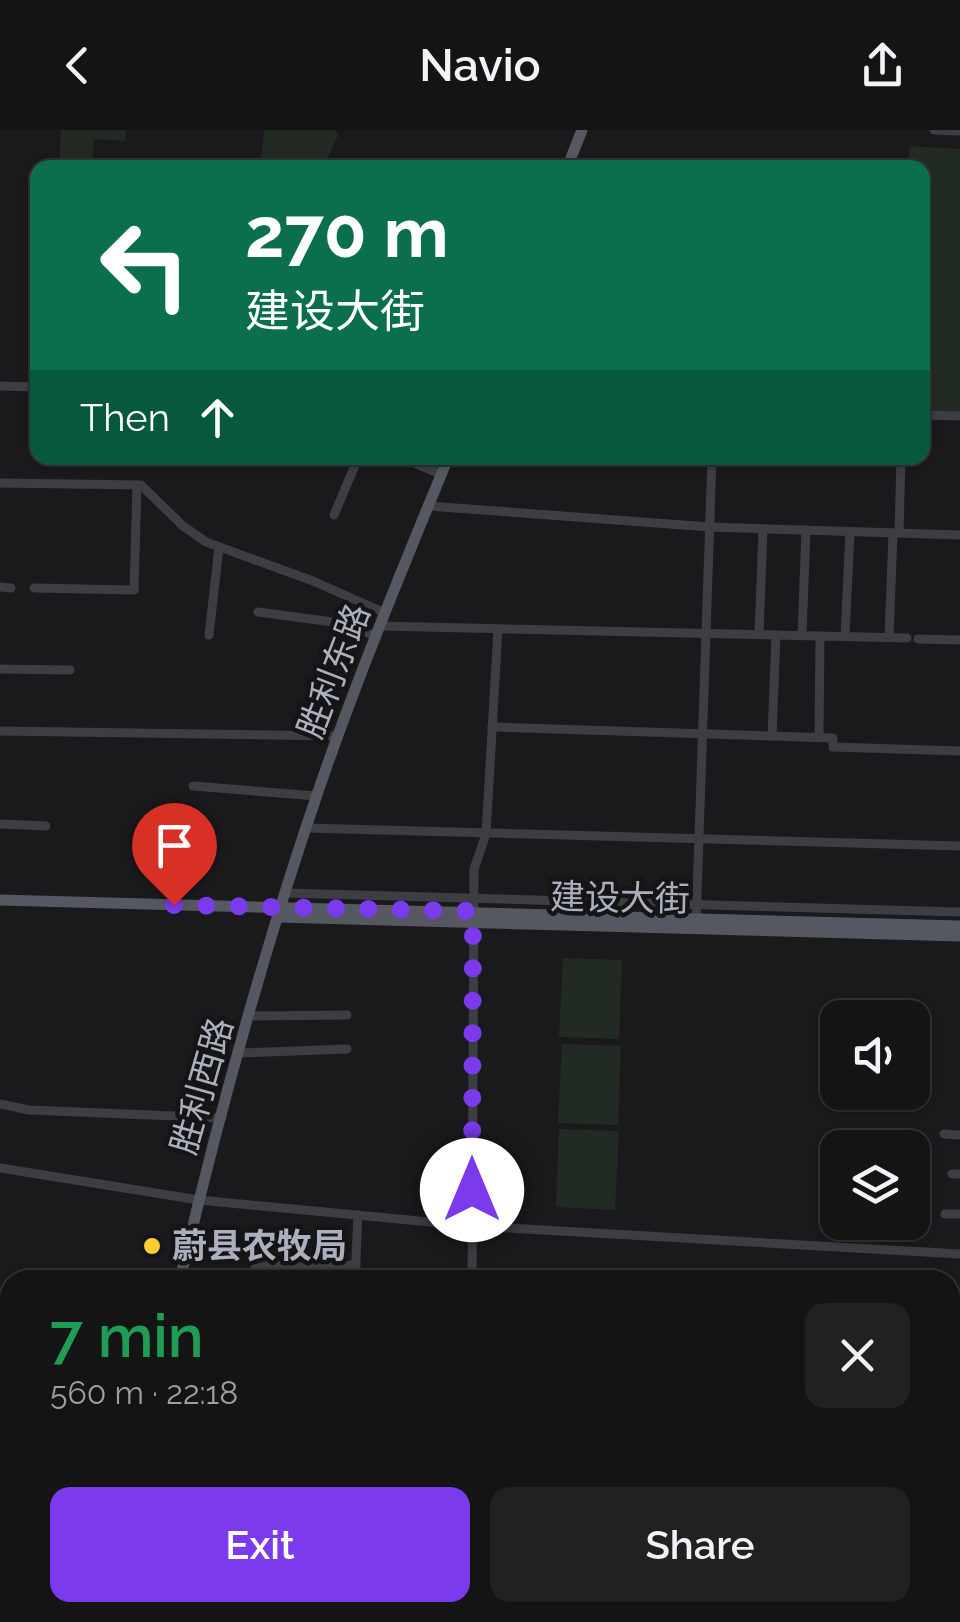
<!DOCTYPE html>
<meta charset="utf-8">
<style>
body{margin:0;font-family:Raleway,"Noto Sans SC",sans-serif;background:#212122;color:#f1f3f6;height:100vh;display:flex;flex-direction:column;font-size:38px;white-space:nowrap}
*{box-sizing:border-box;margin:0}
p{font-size:32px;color:#9d9ea0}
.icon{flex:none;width:55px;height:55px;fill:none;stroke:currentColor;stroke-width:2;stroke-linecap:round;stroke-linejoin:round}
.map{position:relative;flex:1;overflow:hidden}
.panel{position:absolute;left:0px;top:1140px;width:960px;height:352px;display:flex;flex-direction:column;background:#141415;border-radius:30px 30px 0 0;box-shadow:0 2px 8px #0004,0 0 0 2px #333334}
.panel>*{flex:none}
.guide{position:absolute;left:30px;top:30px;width:900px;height:305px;border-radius:20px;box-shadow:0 2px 8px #0004,0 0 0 2px #333334;background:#0b6e4f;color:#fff;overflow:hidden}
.fabs{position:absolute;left:820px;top:870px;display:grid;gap:20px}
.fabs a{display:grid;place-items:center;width:110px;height:110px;border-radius:20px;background:#141415;box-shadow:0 2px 8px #0004,0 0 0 2px #333334;font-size:50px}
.pin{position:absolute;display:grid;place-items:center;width:85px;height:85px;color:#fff;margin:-102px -42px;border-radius:50% 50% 50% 0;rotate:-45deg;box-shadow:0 0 10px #0007}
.pin .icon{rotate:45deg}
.me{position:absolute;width:110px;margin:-55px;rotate:0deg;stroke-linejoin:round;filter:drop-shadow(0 0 8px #0008)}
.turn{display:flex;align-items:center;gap:35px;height:210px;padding:0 50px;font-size:45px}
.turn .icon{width:130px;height:130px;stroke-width:2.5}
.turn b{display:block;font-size:70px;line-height:85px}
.then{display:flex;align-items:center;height:95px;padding:0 50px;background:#0003;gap:20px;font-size:38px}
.round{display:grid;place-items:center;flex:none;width:105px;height:105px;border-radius:20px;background:#212122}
.headline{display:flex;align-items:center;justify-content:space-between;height:170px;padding:0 50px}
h1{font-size:60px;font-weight:600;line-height:75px;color:#1e9e55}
.cta{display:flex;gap:20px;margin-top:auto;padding:20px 50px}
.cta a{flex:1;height:115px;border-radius:20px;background:#7c3aed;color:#fff;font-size:40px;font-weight:600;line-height:115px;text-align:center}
.cta a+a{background:#212122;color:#f1f3f6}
header{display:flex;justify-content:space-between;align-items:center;height:130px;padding:0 50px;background:#141415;font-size:45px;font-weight:600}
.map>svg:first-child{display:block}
.green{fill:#212b23}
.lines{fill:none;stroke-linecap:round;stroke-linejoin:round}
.minor{stroke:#3d3d44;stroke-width:9}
.major{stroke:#565861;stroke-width:11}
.route{stroke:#7c3aed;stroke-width:18;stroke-dasharray:0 32.4}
.poi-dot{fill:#fdcc31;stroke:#151517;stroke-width:4}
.labels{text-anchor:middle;stroke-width:9;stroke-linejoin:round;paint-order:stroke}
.street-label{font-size:35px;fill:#acafbd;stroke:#151517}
.poi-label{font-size:35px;font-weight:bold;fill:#acafbd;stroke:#151517;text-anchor:start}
</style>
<header><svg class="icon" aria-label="back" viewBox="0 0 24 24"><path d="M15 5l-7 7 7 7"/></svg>Navio<svg class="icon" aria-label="share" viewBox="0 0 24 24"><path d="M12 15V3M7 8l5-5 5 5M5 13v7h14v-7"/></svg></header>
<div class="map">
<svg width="960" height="1492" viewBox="0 0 960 1492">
<rect width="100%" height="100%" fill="#1a1a1c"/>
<g class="green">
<path d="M 61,0 L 126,0 L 126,11 L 94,9 L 92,37 L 59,37 Z"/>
<path d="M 264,0 L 334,0 L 338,5 L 324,37 L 261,37 Z"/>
<path d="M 910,16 L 960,19 L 960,282 L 923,281 L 922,38 L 908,38 Z"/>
<path d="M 563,828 L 622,830 L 619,909 L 559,907 Z"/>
<path d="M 562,914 L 621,916 L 618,995 L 558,993 Z"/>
<path d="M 559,999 L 619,1001 L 615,1080 L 556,1077 Z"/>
</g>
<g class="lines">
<g class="minor">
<path d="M 934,0 L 960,1"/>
<path d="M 0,256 L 38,257"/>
<path d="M 922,285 L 960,286"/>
<path d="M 402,328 L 441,344"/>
<path d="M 0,353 L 141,355 L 183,396 L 206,412 L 313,451 L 385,483"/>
<path d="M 428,376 L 710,397 L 960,405"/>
<path d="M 334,385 L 358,328"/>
<path d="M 899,403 L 901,328"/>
<path d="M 0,457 L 11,458"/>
<path d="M 34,458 L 134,460 L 137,355"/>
<path d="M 258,482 L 348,494 L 375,506"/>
<path d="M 379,496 L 907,508"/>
<path d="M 759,504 L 763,399"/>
<path d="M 209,505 L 219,417"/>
<path d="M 802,505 L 806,400"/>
<path d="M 845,506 L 850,402"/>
<path d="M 889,507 L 893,403"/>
<path d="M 918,509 L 960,510"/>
<path d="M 0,539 L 70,540"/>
<path d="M 492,597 L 833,608 L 833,617 L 960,621"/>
<path d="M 0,601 L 338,606"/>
<path d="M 772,606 L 776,505"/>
<path d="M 819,607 L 820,506"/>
<path d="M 193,656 L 317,666"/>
<path d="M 0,694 L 46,696"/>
<path d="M 306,698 L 960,716"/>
<path d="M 286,763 L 960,782"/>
<path d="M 696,794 L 712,328"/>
<path d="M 251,886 L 347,885"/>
<path d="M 240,923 L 347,919"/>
<path d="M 0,974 L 29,980 L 222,988"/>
<path d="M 944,1004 L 960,1005"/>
<path d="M 0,1038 L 199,1070 L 472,1096 L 960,1124"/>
<path d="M 952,1044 L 960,1044"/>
<path d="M 945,1084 L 960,1084"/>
<path d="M 255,1136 L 356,1135"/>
<path d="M 355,1150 L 358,1085"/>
<path d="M 472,1150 L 474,739 L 486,704 L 498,499"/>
<path d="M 5,1243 L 10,1244"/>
<path d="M 950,1247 L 960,1247"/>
<path d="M 950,1342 L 960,1342"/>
<path d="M 0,1407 L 10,1408"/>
<path d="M 950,1433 L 960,1433"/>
<path d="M 147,1482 L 206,1492"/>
<path d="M 367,1482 L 367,1492"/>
<path d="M 457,1482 L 484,1483"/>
<path d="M 781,1482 L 781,1492"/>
<path d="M 866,1482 L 866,1492"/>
<path d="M 297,1492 L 298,1482"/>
<path d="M 947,1492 L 960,1491"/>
</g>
<g class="major">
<path d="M 567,38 L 582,0"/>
<path d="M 0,770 L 960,796"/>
<path d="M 278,787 L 960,806"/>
<path d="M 180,1150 C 219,983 265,815 321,653 C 359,543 404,435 448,328"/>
<path d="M 112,1492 L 114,1482"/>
</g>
</g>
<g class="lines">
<path class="route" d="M 174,775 L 473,781 L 472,1060"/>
</g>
<circle class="poi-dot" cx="152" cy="1116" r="10"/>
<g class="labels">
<g class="street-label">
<text transform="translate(334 541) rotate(-69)" y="12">胜利东路</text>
<text transform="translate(620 768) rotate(1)" y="12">建设大街</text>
<text transform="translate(202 956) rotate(-74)" y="12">胜利西路</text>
</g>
<g class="poi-label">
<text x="172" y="1128">蔚县农牧局</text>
</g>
</g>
</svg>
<div class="fabs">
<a><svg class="icon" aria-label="sound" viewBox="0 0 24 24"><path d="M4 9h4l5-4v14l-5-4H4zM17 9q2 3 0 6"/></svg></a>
<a><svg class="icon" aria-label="layers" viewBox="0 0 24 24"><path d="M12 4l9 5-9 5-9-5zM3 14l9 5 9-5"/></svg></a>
</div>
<div class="pin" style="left:174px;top:775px;background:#d93025"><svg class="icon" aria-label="arrive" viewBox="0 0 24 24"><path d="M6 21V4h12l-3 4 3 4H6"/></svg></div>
<svg class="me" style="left:472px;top:1060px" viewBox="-20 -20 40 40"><circle r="19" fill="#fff"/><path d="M0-13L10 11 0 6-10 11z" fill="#7c3aed"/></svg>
<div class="guide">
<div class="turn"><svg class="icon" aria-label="left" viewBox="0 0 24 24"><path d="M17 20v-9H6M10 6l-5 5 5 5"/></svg><div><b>270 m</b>建设大街</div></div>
<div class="then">Then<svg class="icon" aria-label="ahead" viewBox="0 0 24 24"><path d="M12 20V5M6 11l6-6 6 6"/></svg></div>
</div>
<section class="panel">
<div class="headline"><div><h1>7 min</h1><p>560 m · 22:18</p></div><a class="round"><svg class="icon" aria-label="close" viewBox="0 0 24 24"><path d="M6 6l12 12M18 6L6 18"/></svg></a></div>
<div class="cta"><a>Exit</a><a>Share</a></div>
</section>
</div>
